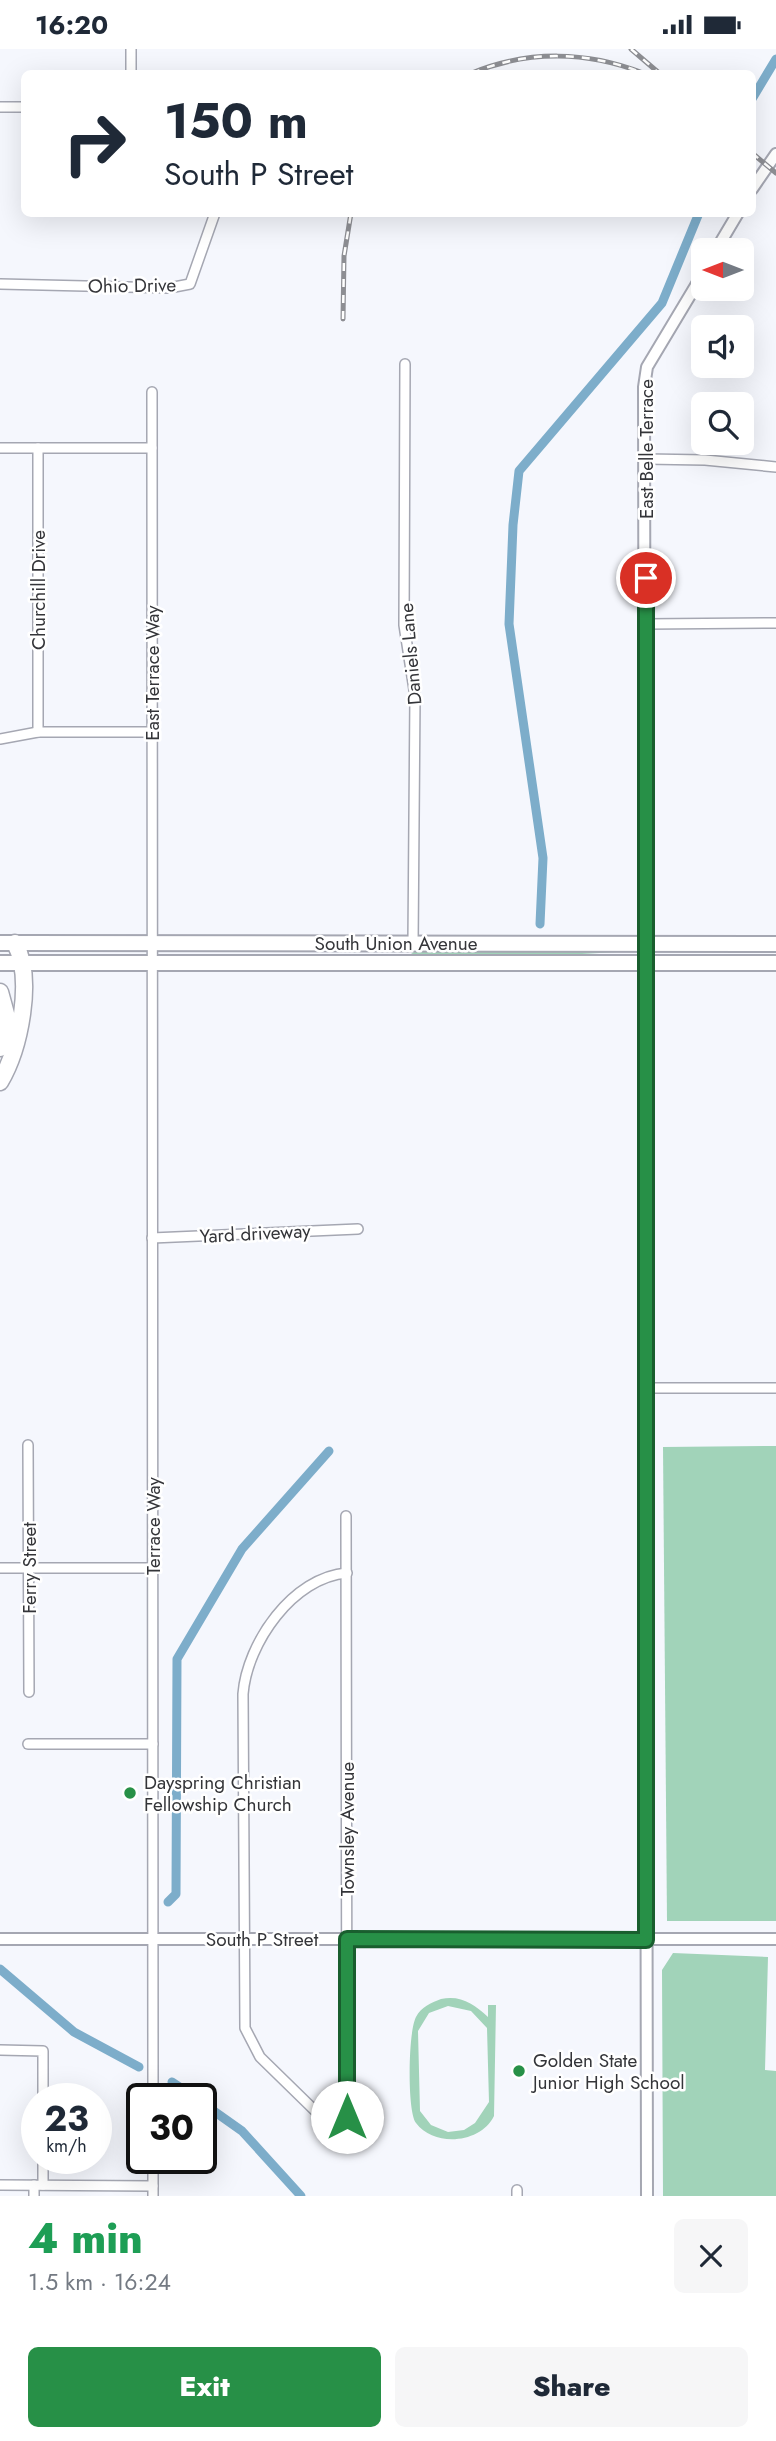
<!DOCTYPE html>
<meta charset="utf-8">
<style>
body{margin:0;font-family:Jost,sans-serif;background:#f6f6f7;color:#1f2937;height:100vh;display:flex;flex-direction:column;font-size:26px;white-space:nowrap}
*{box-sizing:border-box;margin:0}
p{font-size:23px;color:#747a83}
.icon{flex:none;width:38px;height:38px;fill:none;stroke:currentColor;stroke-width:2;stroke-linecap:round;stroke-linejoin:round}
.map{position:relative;height:2147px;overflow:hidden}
.sheet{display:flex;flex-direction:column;background:#fff;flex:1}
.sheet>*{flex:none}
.guide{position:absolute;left:21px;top:21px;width:735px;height:147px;border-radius:10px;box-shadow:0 7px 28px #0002;background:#fff;color:#1f2937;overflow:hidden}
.needle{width:46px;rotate:270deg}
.buttons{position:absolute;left:691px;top:189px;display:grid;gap:14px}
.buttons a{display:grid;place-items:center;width:63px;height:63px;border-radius:10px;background:#fff;box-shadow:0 7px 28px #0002;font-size:35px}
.speed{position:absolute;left:21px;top:2034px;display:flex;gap:14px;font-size:35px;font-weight:700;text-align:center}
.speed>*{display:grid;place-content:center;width:91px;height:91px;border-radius:50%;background:#fff;box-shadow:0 7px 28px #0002;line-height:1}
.speed small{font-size:18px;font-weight:400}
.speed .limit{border:4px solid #111;border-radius:10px;background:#fff;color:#111}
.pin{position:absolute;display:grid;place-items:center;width:60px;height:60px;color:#fff;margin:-30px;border:4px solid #fff;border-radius:50%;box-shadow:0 2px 7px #0007}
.me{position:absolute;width:77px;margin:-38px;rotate:0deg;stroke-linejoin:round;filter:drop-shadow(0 0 5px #0008)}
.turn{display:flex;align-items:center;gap:24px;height:147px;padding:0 28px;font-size:32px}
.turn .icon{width:91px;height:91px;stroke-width:2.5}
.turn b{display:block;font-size:49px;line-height:60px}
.round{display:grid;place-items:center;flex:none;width:74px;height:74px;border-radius:10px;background:#f6f6f7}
.overview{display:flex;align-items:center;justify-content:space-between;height:119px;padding:0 28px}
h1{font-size:42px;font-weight:800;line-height:52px;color:#1e9e55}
.action{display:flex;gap:14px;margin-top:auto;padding:14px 28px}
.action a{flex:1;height:80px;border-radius:10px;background:#279047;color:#fff;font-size:28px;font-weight:800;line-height:80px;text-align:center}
.action a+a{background:#f6f6f7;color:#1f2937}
.status{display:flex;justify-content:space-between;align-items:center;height:49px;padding:0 35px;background:#fff;direction:ltr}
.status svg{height:19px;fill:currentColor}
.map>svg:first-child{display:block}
.green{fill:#a1d3b9;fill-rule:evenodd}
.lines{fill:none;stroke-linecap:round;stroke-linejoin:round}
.canal{stroke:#7dadca;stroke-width:9}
.minor-casing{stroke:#a5a7b2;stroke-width:12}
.tertiary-casing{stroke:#a5a7b2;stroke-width:14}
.primary-casing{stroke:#a5a7b2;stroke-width:18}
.trunk-casing{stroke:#a5a7b2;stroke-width:18}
.motorway-casing{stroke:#a5a7b2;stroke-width:19}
.minor{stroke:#fff;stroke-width:9}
.tertiary{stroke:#fff;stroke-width:10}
.primary{stroke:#fff;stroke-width:14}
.trunk{stroke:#fff;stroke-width:14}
.motorway{stroke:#fff;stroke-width:16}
.rail-casing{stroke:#8d8e93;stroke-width:5}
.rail{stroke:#fff;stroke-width:2.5;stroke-dasharray:8;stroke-linecap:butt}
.route-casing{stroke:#195e2e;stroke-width:18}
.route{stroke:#279047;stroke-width:12}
.poi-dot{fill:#279047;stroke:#fff;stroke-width:2.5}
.labels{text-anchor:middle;stroke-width:5;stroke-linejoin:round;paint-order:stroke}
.street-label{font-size:19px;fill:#343539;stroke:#fff}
.poi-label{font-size:19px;fill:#343539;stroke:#fff;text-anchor:start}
</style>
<div class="status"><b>16:20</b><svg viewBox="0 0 49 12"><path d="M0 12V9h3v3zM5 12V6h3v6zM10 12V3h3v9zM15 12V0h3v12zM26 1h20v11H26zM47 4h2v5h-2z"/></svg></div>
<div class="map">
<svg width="776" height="2147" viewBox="0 0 776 2147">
<rect width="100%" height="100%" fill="#f5f7fd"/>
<g class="green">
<path d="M 418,901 L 634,902 L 530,908 L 393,907 L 409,906 Z"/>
<path d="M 776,1397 L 776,1872 L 667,1872 L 663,1398 Z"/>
<path d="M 673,1904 L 768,1908 L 765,2021 L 776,2022 L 776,2147 L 663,2147 L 662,1921 Z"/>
<path d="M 441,1950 C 461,1946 474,1955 488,1968 L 488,1956 L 496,1956 L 494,2067 C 481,2094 435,2099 416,2074 C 407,2062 408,1983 416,1968 C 421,1958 431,1954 441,1950 ZM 448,1957 L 471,1962 L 487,1979 L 489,2053 L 475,2074 L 464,2081 L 448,2083 L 431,2076 L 420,2062 L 418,1982 L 429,1964 Z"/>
</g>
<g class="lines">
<g class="canal">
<path d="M 752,50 L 776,10"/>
<path d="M 540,875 L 543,809 L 509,575 L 513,476 L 519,422 L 662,254 L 699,164"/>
<path d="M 168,1853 L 176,1845 L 177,1610 L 242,1500 L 329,1402"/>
<path d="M 0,1920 L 74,1983 L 139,2018"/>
<path d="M 172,2033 L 196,2049"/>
<path d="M 201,2053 L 242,2082 L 301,2147"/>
</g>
<g class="minor-casing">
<g id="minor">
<path d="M 131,24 L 131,0"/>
<path d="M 0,58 L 24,58"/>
<path d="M 0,235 L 169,239 L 190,235 L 215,164"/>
<path d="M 405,315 L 404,576 L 415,647 L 413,894"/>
<path d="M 152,343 L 153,2049"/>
<path d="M 0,399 L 152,399"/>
<path d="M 646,410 L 705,411 L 776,418"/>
<path d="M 646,575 L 776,574"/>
<path d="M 38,683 L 38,399"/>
<path d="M 0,690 L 38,683 L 152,683"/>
<path d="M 152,1189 L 358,1180"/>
<path d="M 646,1339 L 776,1339"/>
<path d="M 28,1396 L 29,1643"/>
<path d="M 346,1467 L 347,2093"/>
<path d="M 0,1519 L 153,1519"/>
<path d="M 347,1524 C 293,1528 247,1594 243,1645 L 245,1979 L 260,2008 L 347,2093"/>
<path d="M 28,1695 L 153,1695"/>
<path d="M 0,2001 L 43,2002 L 43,2049"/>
<path d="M 153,2109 L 153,2147"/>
<path d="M 0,2136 L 153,2137"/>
<path d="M 43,2136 L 43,2109"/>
<path d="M 34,2147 L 34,2136"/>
<path d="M 517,2147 L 517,2141"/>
</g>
</g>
<g class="tertiary-casing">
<g id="tertiary">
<path d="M 752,140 L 776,105"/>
<path d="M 716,201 L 738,164"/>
<path d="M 0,1890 L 776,1890"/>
<path d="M 647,2147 L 644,338 L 647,318 L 704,223"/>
</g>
</g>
<g class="primary-casing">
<g id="primary">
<path d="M 15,894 L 776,895"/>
<path d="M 0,914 L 776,914"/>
</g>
</g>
<g class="trunk-casing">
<path id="trunk" d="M 0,894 L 15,894"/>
</g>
<g class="motorway-casing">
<g id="motorway">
<path d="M 0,943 L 8,972 L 0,999"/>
<path d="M 0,1033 C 20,999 34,930 15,894"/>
</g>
</g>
<use href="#minor" class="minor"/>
<use href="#tertiary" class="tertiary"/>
<use href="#primary" class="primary"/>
<use href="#trunk" class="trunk"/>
<use href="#motorway" class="motorway"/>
<g class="rail-casing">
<g id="rail">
<path d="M 631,0 L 659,24"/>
<path d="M 472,24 C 528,1 587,2 643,24"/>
<path d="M 752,104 L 776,124"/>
<path d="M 343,270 L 344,207 L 351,164"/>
</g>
</g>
<use href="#rail" class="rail"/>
</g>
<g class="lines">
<g class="route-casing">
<path id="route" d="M 347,2068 L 347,1890 L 646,1891 L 646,529"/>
</g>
<use href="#route" class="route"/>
</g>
<g class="poi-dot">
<circle cx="130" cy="1744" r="7"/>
<circle cx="519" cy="2022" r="7"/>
</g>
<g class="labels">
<g class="street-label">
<text transform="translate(132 236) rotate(-1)" y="7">Ohio Drive</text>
<text transform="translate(646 400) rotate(-90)" y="7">East Belle Terrace</text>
<text transform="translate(38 541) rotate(-90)" y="7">Churchill Drive</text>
<text transform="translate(410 605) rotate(-95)" y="7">Daniels Lane</text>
<text transform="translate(152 624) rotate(-90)" y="7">East Terrace Way</text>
<text x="396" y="901">South Union Avenue</text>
<text transform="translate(255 1184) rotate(-3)" y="7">Yard driveway</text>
<text transform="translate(153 1477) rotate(-90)" y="7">Terrace Way</text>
<text transform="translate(29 1519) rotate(-90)" y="7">Ferry Street</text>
<text transform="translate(347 1780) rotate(-90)" y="7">Townsley Avenue</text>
<text x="262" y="1897">South P Street</text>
</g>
<g class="poi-label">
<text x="144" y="1740">Dayspring Christian<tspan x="144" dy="22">Fellowship Church</tspan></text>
<text x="533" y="2018">Golden State<tspan x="533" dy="22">Junior High School</tspan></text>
</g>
</g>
</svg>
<div class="buttons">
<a><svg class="needle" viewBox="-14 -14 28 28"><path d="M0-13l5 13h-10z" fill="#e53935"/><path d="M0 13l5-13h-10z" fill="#747a83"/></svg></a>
<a><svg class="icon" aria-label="sound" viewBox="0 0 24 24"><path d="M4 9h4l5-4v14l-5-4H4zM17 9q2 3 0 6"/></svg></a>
<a><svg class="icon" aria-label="search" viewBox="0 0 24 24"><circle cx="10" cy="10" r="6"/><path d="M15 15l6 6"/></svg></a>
</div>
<div class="speed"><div>23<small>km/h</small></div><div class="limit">30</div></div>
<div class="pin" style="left:646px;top:529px;background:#d93025"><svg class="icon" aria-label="arrive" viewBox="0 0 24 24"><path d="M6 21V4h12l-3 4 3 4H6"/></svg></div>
<svg class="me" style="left:347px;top:2068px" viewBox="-20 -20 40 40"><circle r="19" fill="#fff"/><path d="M0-13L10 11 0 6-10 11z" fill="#279047"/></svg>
<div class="guide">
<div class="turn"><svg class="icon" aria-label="right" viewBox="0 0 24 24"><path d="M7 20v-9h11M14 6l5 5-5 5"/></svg><div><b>150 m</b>South P Street</div></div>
</div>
</div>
<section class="sheet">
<div class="overview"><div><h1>4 min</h1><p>1.5 km · 16:24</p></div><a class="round"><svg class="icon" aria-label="close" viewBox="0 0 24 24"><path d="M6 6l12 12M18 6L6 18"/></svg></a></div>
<div class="action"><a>Exit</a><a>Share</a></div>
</section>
